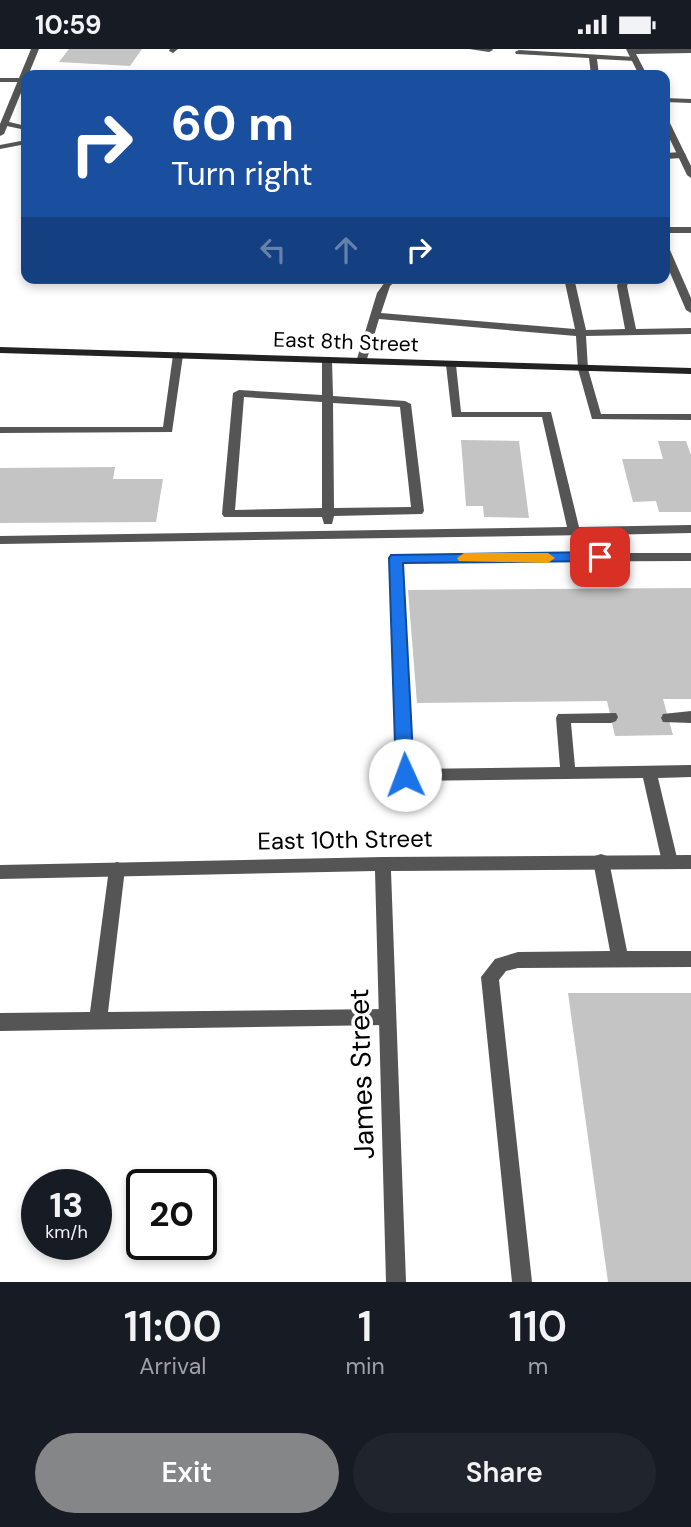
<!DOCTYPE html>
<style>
body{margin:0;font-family:"DM Sans",sans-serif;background:#20242c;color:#f1f3f6;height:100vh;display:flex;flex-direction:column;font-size:26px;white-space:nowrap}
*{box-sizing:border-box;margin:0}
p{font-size:23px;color:#9ea1a6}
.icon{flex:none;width:38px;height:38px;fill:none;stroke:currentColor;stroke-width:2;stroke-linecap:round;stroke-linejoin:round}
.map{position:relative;height:1233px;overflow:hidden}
.details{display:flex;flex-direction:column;background:#171b24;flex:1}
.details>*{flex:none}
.hud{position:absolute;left:21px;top:21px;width:649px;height:214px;border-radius:14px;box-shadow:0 4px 10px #0003;background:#1a4fa0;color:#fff;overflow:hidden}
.speed{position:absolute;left:21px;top:1120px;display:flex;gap:14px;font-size:35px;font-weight:700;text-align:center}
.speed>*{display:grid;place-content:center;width:91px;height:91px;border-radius:50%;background:#171b24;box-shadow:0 4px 10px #0003;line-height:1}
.speed small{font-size:18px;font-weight:400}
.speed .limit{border:4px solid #111;border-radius:10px;background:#fff;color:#111}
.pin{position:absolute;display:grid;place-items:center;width:60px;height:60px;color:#fff;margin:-30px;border-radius:14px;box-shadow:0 4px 10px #0006}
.me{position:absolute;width:77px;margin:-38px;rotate:358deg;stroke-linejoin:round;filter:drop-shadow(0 0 5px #0008)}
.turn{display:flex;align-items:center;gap:24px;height:147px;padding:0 35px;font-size:32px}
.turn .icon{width:91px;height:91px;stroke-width:2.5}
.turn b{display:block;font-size:49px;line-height:60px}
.lanes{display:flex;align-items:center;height:66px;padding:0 35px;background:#0003;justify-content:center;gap:35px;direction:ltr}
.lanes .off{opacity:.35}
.eta{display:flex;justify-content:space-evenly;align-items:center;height:119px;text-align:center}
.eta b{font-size:42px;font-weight:600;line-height:49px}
.button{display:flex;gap:14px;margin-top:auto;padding:14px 35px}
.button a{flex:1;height:80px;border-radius:42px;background:#858687;color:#fff;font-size:28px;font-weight:600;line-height:80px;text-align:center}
.button a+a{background:#20242c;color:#f1f3f6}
.status{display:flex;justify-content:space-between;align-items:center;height:49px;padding:0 35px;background:#171b24;direction:ltr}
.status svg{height:19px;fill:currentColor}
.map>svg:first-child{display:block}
.building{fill:#c4c4c4}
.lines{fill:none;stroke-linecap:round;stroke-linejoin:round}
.lane{fill:#555;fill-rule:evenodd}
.street{fill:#555;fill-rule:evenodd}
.secondary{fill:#222;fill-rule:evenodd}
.route{fill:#1a73e8;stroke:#114b97;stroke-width:2}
.slow{fill:#f59e0b}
.labels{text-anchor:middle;stroke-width:7;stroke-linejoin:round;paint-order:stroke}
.far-street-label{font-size:21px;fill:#000;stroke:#fff}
.street-label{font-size:24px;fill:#000;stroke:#fff}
.near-street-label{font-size:28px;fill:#000;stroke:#fff}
</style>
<div class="status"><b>10:59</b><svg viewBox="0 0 49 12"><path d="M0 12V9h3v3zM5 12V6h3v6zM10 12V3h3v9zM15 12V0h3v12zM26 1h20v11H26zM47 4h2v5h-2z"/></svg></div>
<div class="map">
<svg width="691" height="1233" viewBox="0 0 691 1233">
<rect width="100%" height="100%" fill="#fff"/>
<g class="building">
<path d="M 69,0 L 142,0 L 130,17 L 59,13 Z"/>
<path d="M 461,391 L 519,392 L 529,469 L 484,468 L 483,457 L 466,457 Z"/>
<path d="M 658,392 L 686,392 L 691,406 L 691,463 L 659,463 L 656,452 L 633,453 L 622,410 L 663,410 Z"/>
<path d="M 115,418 L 113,430 L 163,430 L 156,473 L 0,474 L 0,419 Z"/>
<path d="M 691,539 L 691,650 L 663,650 L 673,686 L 615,687 L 607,652 L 417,654 L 408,541 Z"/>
<path d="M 568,944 L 691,944 L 691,1233 L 608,1233 Z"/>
</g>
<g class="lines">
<g class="lane">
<path d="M 170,0 L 178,0 L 173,4 L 169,2 Z"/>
<path d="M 469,0 L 492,0 L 493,1 L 489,3 Z"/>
<path d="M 519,1 L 635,8 L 639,10 L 635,12 L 597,10 L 599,26 L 591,26 L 589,9 L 516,5 L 515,3 Z"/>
<rect x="0" y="29" width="26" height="4"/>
<path d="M 665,49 L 691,50 L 691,54 L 665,53 Z"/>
<path d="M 5,72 L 26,77 L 26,81 L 2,76 L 2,72 Z"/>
<path d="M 26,91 L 26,95 L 0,100 L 0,96 Z"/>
<path d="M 665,104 L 682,103 L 686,106 L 682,109 L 665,110 Z"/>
<rect x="665" y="178" width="26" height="6"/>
<path d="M 665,198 L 670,201 L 691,249 L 691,264 L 686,261 L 665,212 Z"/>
<path d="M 388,229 L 399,229 L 390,237 L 381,264 L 575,280 L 564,229 L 574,229 L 586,281 L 625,280 L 617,237 L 620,229 L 630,229 L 627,237 L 636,280 L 691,279 L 691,285 L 586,287 L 588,320 L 601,365 L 691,365 L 691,371 L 592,370 L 578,320 L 576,287 L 379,270 L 366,313 L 365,315 L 357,315 L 356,313 L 377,244 Z"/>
<path d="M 178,303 L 183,306 L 172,383 L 0,384 L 0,378 L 163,378 L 173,306 Z"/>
<path d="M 327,308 L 332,311 L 333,347 L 405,352 L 411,355 L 424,462 L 422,465 L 334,467 L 332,475 L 324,475 L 322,468 L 224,468 L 222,465 L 233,344 L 239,341 L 322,346 L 322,311 ZM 244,348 L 322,353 L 322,459 L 235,461 ZM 333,354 L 400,358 L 411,458 L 334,459 Z"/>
<path d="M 451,313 L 456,316 L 461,363 L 551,363 L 579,478 L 691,476 L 691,484 L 601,486 L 605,504 L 691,504 L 691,512 L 403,513 L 412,720 L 560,718 L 556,669 L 558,665 L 616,664 L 618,668 L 616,672 L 611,674 L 571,674 L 575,718 L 691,716 L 691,728 L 658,729 L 678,813 L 676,818 L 670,820 L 664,818 L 662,813 L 643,729 L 405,732 L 400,730 L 397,726 L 390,509 L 391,506 L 593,504 L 589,486 L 0,495 L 0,487 L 567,478 L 542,368 L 452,368 L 446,316 Z"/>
<path d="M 691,662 L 691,674 L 663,673 L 661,669 L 663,665 Z"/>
<path d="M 601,805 L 607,807 L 609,812 L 627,902 L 691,902 L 691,918 L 518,919 L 506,922 L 499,931 L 532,1233 L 512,1233 L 481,928 L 495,910 L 518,903 L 610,902 L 593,812 L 595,807 Z"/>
<path d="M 117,813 L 123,815 L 125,820 L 108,963 L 387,960 L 393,962 L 396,968 L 393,974 L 387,976 L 0,982 L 0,964 L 90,963 L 109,820 L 111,815 Z"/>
</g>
<g class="street">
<path d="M 31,0 L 39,0 L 4,85 L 0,87 L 0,75 Z"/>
<path d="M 626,0 L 691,0 L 691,4 L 636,5 L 647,26 L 639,26 Z"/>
<path d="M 665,70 L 669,72 L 691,117 L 691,129 L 687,126 L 665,80 Z"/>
<path d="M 691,806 L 691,820 L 391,822 L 406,1233 L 386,1233 L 375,822 L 0,830 L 0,816 L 383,808 Z"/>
</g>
<path class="secondary" d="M 0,298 L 691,319 L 691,325 L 0,304 Z"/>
</g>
<path class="route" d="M 600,503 L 605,505 L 608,508 L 605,512 L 403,514 L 414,726 L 411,730 L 399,730 L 396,726 L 389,509 L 391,506 Z"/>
<path class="slow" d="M 464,504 L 548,504 L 555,509 L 548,514 L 459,512 L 457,509 Z"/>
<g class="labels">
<g class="far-street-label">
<text transform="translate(346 293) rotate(2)" y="7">East 8th Street</text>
</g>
<g class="street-label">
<text transform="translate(345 791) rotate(-1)" y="8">East 10th Street</text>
</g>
<g class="near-street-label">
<text transform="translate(361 1025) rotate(-92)" y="10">James Street</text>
</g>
</g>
</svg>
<div class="speed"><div>13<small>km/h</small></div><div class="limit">20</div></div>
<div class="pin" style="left:600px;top:508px;background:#d93025"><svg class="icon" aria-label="arrive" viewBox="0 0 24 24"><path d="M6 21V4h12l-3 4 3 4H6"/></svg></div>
<svg class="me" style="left:405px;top:726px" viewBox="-20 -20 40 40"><circle r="19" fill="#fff"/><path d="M0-13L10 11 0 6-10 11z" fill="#1a73e8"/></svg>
<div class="hud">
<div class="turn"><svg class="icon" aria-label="right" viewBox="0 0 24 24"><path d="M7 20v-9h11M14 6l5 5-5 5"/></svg><div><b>60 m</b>Turn right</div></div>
<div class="lanes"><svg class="icon off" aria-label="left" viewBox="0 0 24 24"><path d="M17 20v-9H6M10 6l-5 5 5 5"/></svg><svg class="icon off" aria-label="ahead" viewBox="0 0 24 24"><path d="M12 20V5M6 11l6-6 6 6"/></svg><svg class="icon" aria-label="right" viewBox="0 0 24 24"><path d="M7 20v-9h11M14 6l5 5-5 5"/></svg></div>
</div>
</div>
<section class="details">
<div class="eta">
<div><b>11:00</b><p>Arrival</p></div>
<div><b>1</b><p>min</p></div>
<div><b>110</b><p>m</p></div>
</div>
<div class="button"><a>Exit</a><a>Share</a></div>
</section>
